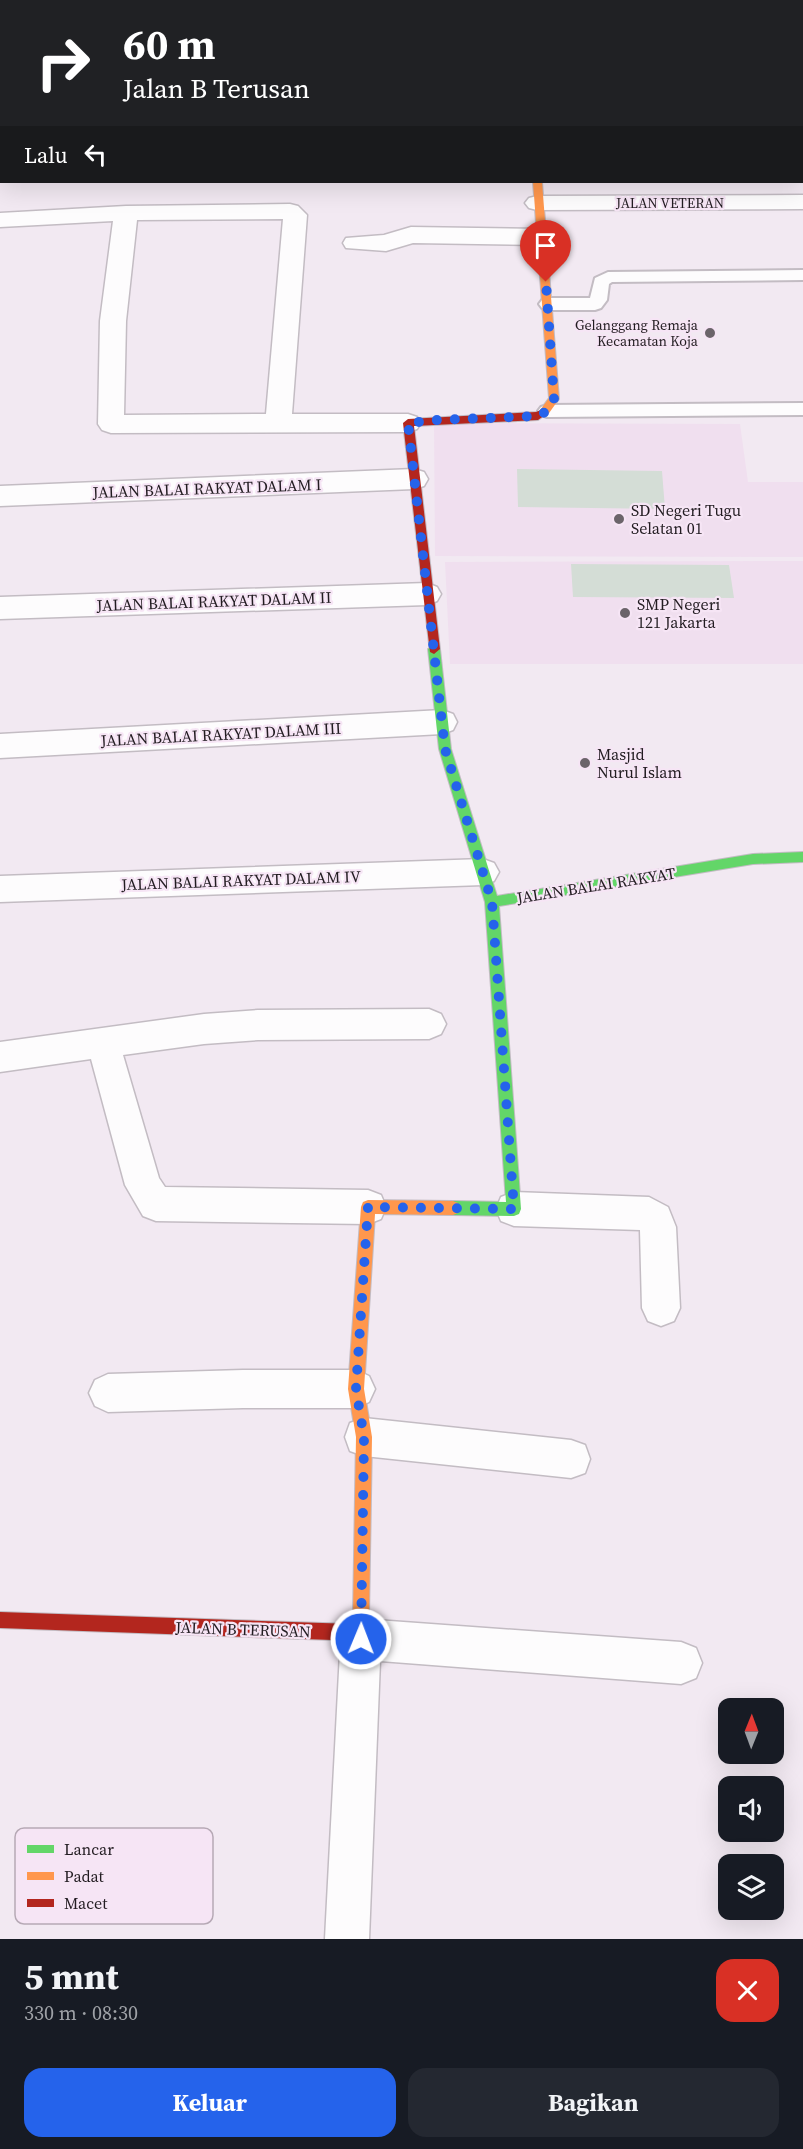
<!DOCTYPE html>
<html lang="id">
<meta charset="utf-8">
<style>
body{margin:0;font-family:"Source Serif 4",serif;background:#242831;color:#f1f3f6;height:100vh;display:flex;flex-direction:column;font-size:22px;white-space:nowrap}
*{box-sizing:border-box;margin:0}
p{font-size:20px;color:#9ea1a6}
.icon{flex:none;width:33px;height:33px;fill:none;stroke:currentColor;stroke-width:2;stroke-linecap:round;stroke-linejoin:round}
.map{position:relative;height:1939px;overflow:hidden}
.side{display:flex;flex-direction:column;background:#171b24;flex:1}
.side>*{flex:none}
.banner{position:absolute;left:0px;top:0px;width:804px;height:183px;box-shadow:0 6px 24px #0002;background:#202124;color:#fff;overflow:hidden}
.needle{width:39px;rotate:1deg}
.controls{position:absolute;left:718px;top:1698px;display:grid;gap:12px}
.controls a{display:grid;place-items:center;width:66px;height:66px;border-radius:12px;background:#171b24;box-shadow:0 6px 24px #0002;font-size:30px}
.pin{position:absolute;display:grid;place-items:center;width:51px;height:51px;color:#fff;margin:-62px -26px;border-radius:50% 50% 50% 0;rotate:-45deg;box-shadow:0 0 6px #0007}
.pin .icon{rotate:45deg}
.me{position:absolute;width:66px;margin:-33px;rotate:1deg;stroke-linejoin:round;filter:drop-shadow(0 0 4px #0008)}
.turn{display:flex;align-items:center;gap:21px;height:126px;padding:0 24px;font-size:27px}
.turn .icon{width:78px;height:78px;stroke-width:2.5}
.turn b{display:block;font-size:42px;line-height:51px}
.then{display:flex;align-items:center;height:57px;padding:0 24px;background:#0003;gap:12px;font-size:22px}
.round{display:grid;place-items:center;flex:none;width:63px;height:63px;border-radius:18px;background:#242831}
.summary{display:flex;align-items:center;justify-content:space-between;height:102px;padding:0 24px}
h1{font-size:36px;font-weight:700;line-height:45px}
.primary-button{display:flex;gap:12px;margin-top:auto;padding:12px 24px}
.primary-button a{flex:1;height:69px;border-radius:18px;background:#2563eb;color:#fff;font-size:24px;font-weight:700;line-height:69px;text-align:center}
.primary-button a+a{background:#242831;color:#f1f3f6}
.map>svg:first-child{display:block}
.built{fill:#f0dfef}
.green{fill:#d4ddd6}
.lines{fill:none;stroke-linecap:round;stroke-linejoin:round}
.lane-casing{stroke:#c3bcc3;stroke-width:4}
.street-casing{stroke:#c3bcc3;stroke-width:3}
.fast-casing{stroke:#c3bcc3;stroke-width:2}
.slow-casing{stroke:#c3bcc3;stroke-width:2}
.jam-casing{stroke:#c3bcc3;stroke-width:2}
.lane{fill:#fdfcfd;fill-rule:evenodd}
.street{fill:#fdfcfd;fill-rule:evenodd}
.fast{fill:#63d668;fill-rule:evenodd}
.slow{fill:#ff974d;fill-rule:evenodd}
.jam{fill:#b3261e;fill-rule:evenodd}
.route{stroke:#2563eb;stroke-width:10;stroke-dasharray:0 18}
.poi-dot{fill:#6b646a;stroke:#f6e5f5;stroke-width:2}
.labels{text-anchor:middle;stroke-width:4.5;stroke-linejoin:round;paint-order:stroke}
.far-street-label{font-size:14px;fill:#221c21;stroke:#f6e5f5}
.far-poi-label{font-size:14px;fill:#221c21;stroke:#f6e5f5;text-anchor:end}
.street-label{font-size:16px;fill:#221c21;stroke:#f6e5f5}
.poi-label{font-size:16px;fill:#221c21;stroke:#f6e5f5;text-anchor:start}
.key{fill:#f6e5f5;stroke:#b6a9b5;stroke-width:1.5}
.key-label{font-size:16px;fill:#221c21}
</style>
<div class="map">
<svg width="803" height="1939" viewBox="0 0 803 1939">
<rect width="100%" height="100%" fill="#f2e9f2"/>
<g class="built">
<path d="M 0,0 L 732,0 L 2,2 L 1,5 Z"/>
<path d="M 434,423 L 740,424 L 748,482 L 803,482 L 803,557 L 435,556 Z"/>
<path d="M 803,561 L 803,664 L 450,664 L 445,562 Z"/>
</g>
<g class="green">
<path d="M 517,469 L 662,471 L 665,509 L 518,507 Z"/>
<path d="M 571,564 L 729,565 L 734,598 L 573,597 Z"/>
</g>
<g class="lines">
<g class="lane-casing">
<g id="lane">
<rect x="192" y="0" width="14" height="2"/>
<rect x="634" y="0" width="14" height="2"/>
<path d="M 803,270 L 803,280 L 612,282 L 609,284 L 607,300 L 601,308 L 595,310 L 548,310 L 542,308 L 539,304 L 542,300 L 548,298 L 590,298 L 595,278 L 608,272 Z"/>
<path d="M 803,403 L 803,415 L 547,417 L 541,415 L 538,411 L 541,407 L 547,405 Z"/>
</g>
</g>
<g class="street-casing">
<g id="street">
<rect x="143" y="0" width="22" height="2"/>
<rect x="0" y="92" width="2" height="14"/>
<path d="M 803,195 L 803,209 L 537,210 L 529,208 L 525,203 L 529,198 L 537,196 Z"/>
<path d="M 290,204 L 298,206 L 307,215 L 292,414 L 408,414 L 417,417 L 421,423 L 417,429 L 408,432 L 111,433 L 102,430 L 98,424 L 100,321 L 113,221 L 0,227 L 0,213 L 126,206 ZM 283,219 L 266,414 L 124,415 L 126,321 L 137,220 Z"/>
<path d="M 411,227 L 542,229 L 551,232 L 554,237 L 551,242 L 542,245 L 413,243 L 386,251 L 346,248 L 343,243 L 346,238 L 384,235 Z"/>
<path d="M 414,469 L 424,472 L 428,479 L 424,486 L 414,489 L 0,506 L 0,486 Z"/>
<path d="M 427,583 L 437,587 L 441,594 L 437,601 L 427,605 L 0,619 L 0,597 Z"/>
<path d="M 442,710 L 453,714 L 457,722 L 453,730 L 442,734 L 0,758 L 0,734 Z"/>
<path d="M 483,859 L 494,863 L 499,872 L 494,881 L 483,885 L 0,902 L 0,876 Z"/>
<path d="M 429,1009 L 441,1014 L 446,1024 L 441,1034 L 429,1039 L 258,1040 L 204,1044 L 123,1055 L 159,1178 L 165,1187 L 368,1190 L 381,1195 L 386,1207 L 381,1219 L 368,1224 L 156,1221 L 143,1216 L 125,1185 L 91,1059 L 0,1072 L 0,1042 L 204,1014 L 258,1010 Z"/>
<path d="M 514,1192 L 649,1197 L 668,1207 L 676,1227 L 680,1308 L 674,1321 L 661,1326 L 648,1321 L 642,1308 L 640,1230 L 514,1226 L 501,1221 L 496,1209 L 501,1197 Z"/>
<path d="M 243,1370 L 356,1370 L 369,1376 L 375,1389 L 369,1402 L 356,1408 L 243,1408 L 108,1412 L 95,1406 L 89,1393 L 95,1380 L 108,1374 Z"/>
<path d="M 364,1418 L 571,1440 L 585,1445 L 590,1459 L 585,1473 L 571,1478 L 364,1456 L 350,1451 L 345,1437 L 350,1423 Z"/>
<path d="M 361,1613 L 376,1620 L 681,1642 L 696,1648 L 702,1663 L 696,1678 L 681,1684 L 380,1661 L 369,1939 L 325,1939 L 341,1633 L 347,1619 Z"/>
</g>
</g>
<g class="fast-casing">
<g id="fast">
<path d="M 737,0 L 749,0 L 736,2 Z"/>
<path d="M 434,644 L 440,649 L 451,749 L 497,896 L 753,854 L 803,852 L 803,862 L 753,864 L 499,906 L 521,1209 L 519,1214 L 514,1216 L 453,1215 L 448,1213 L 446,1208 L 448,1203 L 453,1201 L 506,1202 L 485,902 L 439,749 L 428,649 Z"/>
</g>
</g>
<g class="slow-casing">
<g id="slow">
<path d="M 533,182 L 542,182 L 559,399 L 547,416 L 543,417 L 538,413 L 549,398 Z"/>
<path d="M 368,1200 L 453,1201 L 458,1203 L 460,1208 L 458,1213 L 453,1215 L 375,1214 L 364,1389 L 372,1437 L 369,1616 L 367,1622 L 361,1624 L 355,1622 L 353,1616 L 356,1437 L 348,1389 L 361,1207 L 363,1202 Z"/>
</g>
</g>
<g class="jam-casing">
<g id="jam">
<rect x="0" y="13" width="2" height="6"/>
<path d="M 543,409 L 548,413 L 538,420 L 414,426 L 440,649 L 434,654 L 430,652 L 403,423 L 408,419 L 536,412 Z"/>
<path d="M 361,1608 L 367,1610 C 371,1619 371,1630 367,1639 L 361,1641 L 0,1628 L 0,1612 L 353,1624 L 355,1610 Z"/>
</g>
</g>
<use href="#lane" class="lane"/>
<use href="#street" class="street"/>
<use href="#fast" class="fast"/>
<use href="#slow" class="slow"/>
<use href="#jam" class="jam"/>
</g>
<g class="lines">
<path class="route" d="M 361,1639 L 364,1437 L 356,1389 L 368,1207 L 514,1209 L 492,902 L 445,749 L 408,423 L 438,420 L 538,416 L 547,411 L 554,399 L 546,282"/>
</g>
<g class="poi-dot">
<circle cx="710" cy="333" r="6"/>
<circle cx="619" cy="519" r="6"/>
<circle cx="625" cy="613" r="6"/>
<circle cx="585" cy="763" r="6"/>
</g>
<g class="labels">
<g class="far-street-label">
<text x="670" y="208">JALAN VETERAN</text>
</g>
<g class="far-poi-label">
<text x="698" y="330">Gelanggang Remaja<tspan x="698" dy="16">Kecamatan Koja</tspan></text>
</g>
<g class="street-label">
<text transform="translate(207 488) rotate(-2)" y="6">JALAN BALAI RAKYAT DALAM I</text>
<text transform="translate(214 601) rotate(-2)" y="6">JALAN BALAI RAKYAT DALAM II</text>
<text transform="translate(221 734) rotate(-3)" y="6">JALAN BALAI RAKYAT DALAM III</text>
<text transform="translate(241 880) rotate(-2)" y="6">JALAN BALAI RAKYAT DALAM IV</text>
<text transform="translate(596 885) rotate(-9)" y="6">JALAN BALAI RAKYAT</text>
<text transform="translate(243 1629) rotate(2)" y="6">JALAN B TERUSAN</text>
</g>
<g class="poi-label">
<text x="631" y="516">SD Negeri Tugu<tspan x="631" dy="18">Selatan 01</tspan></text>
<text x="637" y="610">SMP Negeri<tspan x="637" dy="18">121 Jakarta</tspan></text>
<text x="597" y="760">Masjid<tspan x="597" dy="18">Nurul Islam</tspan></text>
</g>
</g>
<rect x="15" y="1828" width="198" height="96" rx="9" class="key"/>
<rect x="27" y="1845" width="27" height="8" fill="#63d668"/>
<rect x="27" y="1872" width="27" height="8" fill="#ff974d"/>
<rect x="27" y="1899" width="27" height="8" fill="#b3261e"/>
<g class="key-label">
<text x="64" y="1855">Lancar</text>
<text x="64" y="1882">Padat</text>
<text x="64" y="1909">Macet</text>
</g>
</svg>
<div class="controls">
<a><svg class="needle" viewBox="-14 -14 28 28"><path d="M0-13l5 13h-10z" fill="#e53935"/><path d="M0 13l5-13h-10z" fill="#9ea1a6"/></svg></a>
<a><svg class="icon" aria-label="sound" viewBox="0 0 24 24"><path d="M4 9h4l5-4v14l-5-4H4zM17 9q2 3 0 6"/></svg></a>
<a><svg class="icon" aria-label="layers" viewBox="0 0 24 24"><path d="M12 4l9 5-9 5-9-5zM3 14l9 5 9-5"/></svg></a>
</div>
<div class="pin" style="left:546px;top:282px;background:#d93025"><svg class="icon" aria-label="arrive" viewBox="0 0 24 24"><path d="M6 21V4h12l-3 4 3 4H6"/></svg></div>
<svg class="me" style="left:361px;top:1639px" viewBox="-20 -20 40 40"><circle r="17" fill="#2563eb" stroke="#fff" stroke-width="3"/><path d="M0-11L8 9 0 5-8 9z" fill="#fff"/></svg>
<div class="banner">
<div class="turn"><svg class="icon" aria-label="right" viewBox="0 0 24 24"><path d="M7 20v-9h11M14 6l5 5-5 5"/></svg><div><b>60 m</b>Jalan B Terusan</div></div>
<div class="then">Lalu<svg class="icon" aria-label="left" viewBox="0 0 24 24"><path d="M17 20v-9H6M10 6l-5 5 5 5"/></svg></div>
</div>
</div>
<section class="side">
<div class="summary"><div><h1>5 mnt</h1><p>330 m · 08:30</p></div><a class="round" style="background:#d93025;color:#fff"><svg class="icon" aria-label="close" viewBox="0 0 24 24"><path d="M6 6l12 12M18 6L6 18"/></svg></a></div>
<div class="primary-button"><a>Keluar</a><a>Bagikan</a></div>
</section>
